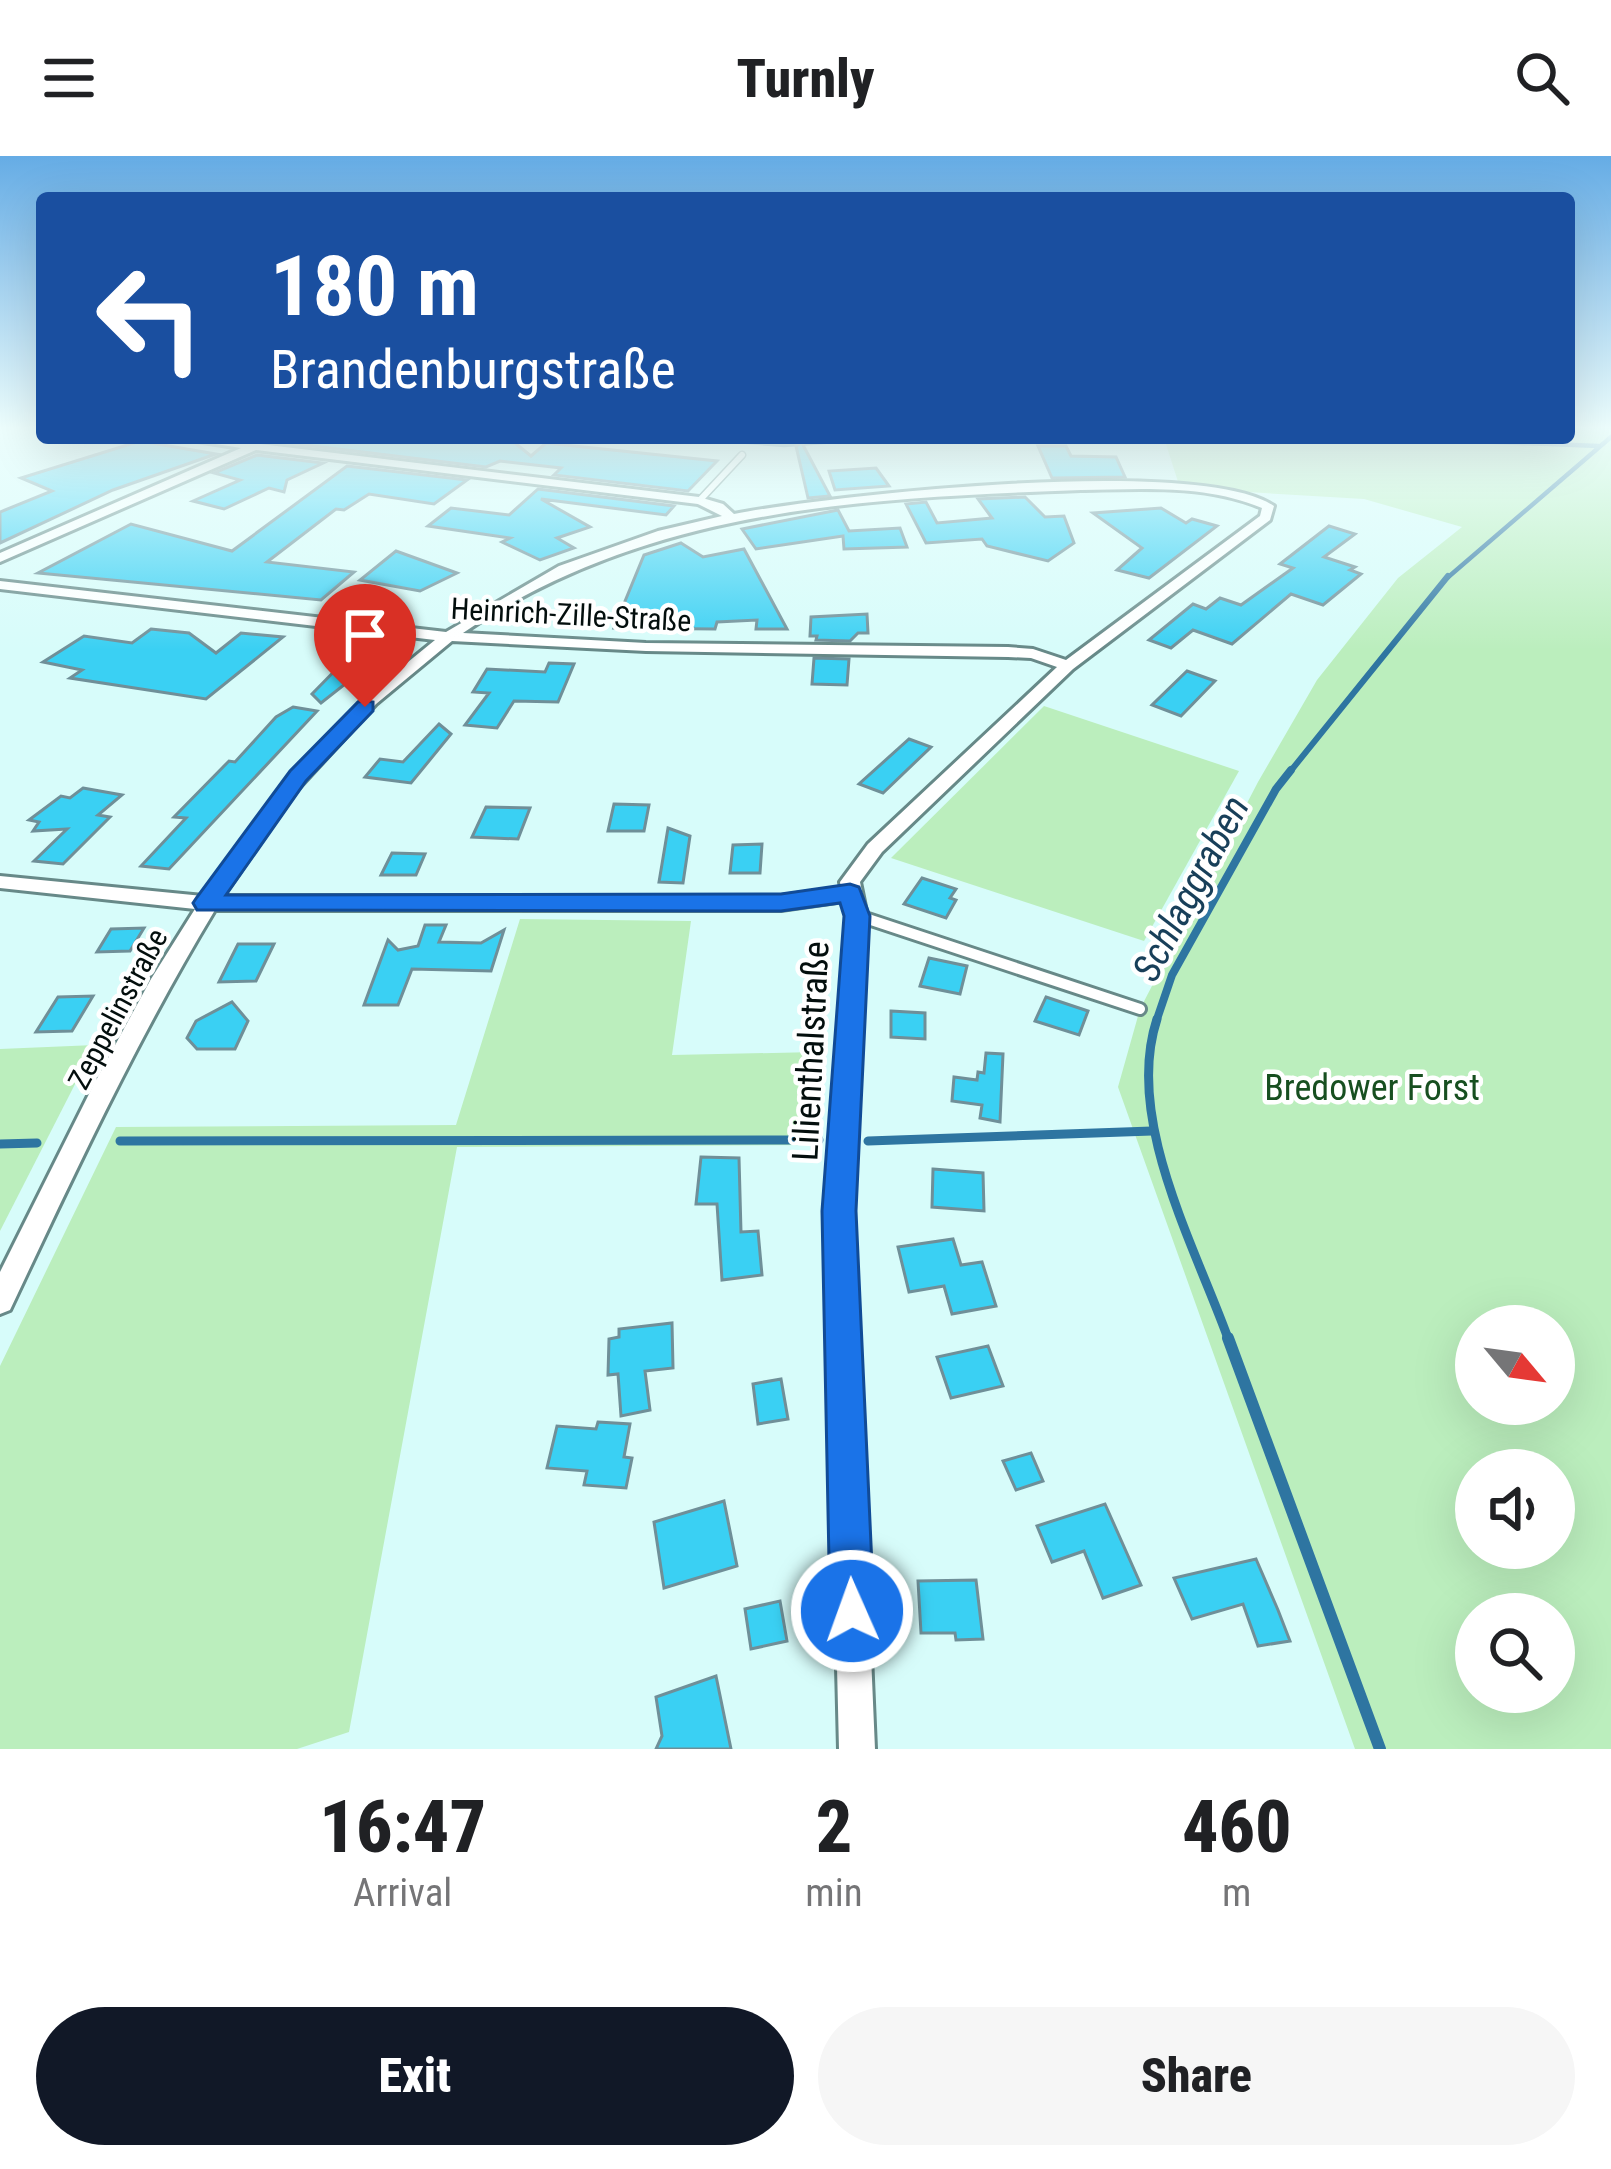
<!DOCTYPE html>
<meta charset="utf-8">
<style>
body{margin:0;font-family:"Roboto Condensed",sans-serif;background:#f6f6f6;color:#202124;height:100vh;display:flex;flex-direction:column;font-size:45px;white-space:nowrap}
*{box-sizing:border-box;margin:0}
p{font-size:39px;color:#757577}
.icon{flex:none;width:66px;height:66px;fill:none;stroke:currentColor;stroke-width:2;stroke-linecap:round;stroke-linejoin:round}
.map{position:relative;height:1593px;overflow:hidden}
.panel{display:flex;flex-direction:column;background:#fff;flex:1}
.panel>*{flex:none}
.top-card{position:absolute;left:36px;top:36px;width:1539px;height:252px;border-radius:12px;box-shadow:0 12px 48px #0002;background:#1a4fa0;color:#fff;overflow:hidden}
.needle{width:78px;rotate:119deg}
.controls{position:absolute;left:1455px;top:1149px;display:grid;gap:24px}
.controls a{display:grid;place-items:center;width:120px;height:120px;border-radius:50%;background:#fff;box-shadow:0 12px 48px #0002;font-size:60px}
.pin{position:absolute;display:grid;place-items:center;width:102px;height:102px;color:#fff;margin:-123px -51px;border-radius:50% 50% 50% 0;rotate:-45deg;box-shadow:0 0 12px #0007}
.pin .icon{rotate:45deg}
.me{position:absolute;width:132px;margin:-66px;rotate:358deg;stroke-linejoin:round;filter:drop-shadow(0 0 9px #0008)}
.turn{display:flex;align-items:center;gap:42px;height:252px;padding:0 36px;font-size:54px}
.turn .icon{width:156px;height:156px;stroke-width:2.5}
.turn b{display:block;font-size:84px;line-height:102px}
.eta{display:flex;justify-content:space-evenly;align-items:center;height:204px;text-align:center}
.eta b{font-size:72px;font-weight:800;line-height:84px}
.button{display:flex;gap:24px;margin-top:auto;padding:24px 36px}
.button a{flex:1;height:138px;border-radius:72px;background:#111827;color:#fff;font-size:48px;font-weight:800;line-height:138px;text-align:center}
.button a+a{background:#f6f6f6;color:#202124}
header{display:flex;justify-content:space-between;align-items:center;height:156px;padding:0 36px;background:#fff;font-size:54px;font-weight:800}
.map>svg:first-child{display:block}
.green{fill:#bbeebd;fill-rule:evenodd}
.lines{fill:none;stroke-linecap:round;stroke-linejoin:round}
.stream-far4{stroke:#2e75a1;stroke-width:4.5}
.stream-far3{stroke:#2e75a1;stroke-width:6}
.stream-far2{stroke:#2e75a1;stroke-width:8}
.stream-far1{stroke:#2e75a1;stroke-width:9}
.stream{stroke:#2e75a1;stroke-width:12}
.building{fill:#3ad0f3;stroke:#6f8f98;stroke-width:3}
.service-far1-casing{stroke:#678988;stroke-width:9}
.service-casing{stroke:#678988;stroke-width:16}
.minor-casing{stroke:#678988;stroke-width:6}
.service-far1{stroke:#fff;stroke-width:6}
.service{stroke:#fff;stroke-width:10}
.minor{fill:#fff;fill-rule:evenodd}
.route{fill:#1a73e8;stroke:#114b97;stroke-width:3}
.labels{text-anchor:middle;stroke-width:9;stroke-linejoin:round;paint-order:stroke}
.far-street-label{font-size:30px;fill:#030e0d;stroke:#fff}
.street-label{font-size:36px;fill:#030e0d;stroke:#fff}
.park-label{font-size:36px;fill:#174f20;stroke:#fff}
.water-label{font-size:39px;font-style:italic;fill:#183f59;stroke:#fff}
</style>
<header><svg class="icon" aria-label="menu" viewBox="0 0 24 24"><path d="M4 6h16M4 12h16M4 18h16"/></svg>Turnly<svg class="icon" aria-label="search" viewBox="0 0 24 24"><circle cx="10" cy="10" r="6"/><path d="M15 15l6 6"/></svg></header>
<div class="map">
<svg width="1611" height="1593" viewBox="0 0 1611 1593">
<rect width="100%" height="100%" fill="#d7fcfa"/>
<g class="green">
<path d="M 1569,271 L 1611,271 L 1611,1593 L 1355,1593 L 1118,931 L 1140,853 L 1258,626 L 1317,524 L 1398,422 L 1462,371 L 1364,343 L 1180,332 L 1164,282 L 1569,282 ZM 1476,1170 L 1554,1170 L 1554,1248 L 1476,1248 ZM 1476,1314 L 1554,1314 L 1554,1392 L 1476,1392 ZM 1476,1458 L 1554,1458 L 1554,1536 L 1476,1536 Z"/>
<path d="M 1044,550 L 1239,615 L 1144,785 L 891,702 Z"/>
<path d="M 520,763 L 691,765 L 672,899 L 816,896 L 811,989 L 457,991 L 349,1576 L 297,1593 L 0,1593 L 0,1210 L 116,971 L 456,969 Z"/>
<path d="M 95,889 L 0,1075 L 0,893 Z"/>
</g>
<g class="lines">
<g class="stream-far4">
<path d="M 699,282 L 784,289 L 876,282"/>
<path d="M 1393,282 L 1599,290"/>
<path d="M 1446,423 L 1611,281"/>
</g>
<path class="stream-far3" d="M 1289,617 L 1448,420"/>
<path class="stream-far2" d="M 1156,866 L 1172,819 L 1276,633 L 1291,614"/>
<g class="stream-far1">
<path d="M 1157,863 C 1124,963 1195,1090 1229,1185"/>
<path d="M 120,985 L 819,984"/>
<path d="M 868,985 L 1152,975"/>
<path d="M 0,988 L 37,987"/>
</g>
<path class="stream" d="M 1228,1182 L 1380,1593"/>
</g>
<g class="building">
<path d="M 287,282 L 466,282 L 515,287 L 531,300 L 546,287 L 717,305 L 688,335 L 554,319 L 561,312 L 500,305 L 486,311 L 280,286 Z"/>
<path d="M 140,285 L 216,298 L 113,334 L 0,387 L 0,356 L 52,335 L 21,322 Z"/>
<path d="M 802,287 L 830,340 L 808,342 L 796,290 Z"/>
<path d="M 1038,290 L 1066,290 L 1071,300 L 1116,301 L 1125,321 L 1052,322 Z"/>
<path d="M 257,299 L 323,307 L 287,324 L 284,336 L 269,332 L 224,353 L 193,345 L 240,324 L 214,317 Z"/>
<path d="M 347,310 L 467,324 L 434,348 L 369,338 L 344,354 L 336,353 L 267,406 L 354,416 L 321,444 L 38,417 L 131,368 L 232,395 Z"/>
<path d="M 876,312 L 889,330 L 835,334 L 829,315 Z"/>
<path d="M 538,333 L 674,350 L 666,359 L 541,343 L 590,371 L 557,382 L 574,392 L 540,404 L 502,386 L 510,382 L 428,370 L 451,352 L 509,359 Z"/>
<path d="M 1025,341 L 1045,361 L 1064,360 L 1074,387 L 1048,405 L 987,390 L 982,383 L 926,387 L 906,348 L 926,346 L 937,367 L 992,362 L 978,343 Z"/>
<path d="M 1161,352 L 1186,367 L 1192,363 L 1217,370 L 1149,422 L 1117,414 L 1142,392 L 1093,357 Z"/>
<path d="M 838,354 L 849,375 L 900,372 L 907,391 L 844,393 L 843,380 L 756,393 L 742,373 Z"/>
<path d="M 1329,370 L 1355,378 L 1324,401 L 1355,411 L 1350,414 L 1361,418 L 1323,449 L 1291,438 L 1232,488 L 1193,474 L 1171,492 L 1149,484 L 1193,448 L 1206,453 L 1220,442 L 1241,449 L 1293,412 L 1280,408 Z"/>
<path d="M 681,387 L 703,401 L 744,393 L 787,473 L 756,473 L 757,464 L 717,466 L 715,473 L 614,472 L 644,399 Z"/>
<path d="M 396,395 L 457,417 L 420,435 L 360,424 Z"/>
<path d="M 867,458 L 868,477 L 858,477 L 850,485 L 816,484 L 817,480 L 810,480 L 811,461 Z"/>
<path d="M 151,473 L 189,477 L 216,497 L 241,477 L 283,481 L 206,543 L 70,522 L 82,514 L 43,506 L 84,480 L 132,487 Z"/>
<path d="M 360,489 L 391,492 L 321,547 L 312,538 Z"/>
<path d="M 814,502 L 849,503 L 847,529 L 812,528 Z"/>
<path d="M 549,507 L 574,508 L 558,546 L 514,545 L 497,572 L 465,569 L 489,537 L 473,536 L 487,513 L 545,516 Z"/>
<path d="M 1187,515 L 1215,525 L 1181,560 L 1152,549 Z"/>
<path d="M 293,551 L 317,555 L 169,713 L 141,710 L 186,662 L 174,661 L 229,605 L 235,606 L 276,561 Z"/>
<path d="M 439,568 L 451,578 L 411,627 L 365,621 L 380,603 L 403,606 Z"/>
<path d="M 909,583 L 931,591 L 883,637 L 859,628 Z"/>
<path d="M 83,632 L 122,639 L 98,659 L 110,661 L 63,708 L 34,705 L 67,673 L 33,675 L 39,666 L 29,664 L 61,640 L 70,642 Z"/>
<path d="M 614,648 L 649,649 L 644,675 L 608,675 Z"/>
<path d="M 486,651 L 530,652 L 518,683 L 472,681 Z"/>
<path d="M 668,672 L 690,680 L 683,727 L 659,726 Z"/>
<path d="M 762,688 L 760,717 L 730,717 L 733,689 Z"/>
<path d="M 392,697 L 425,698 L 416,719 L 381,719 Z"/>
<path d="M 922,722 L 956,733 L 950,742 L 956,744 L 946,762 L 904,748 Z"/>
<path d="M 425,769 L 446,769 L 439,786 L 481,787 L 504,774 L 491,815 L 412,813 L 398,849 L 364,849 L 388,784 L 398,794 L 418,790 Z"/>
<path d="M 144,772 L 130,795 L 97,796 L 111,773 Z"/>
<path d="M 238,788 L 274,788 L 256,825 L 219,826 Z"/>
<path d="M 929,802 L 967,810 L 960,838 L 920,830 Z"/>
<path d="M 93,840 L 72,875 L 36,876 L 58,841 Z"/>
<path d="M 1046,841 L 1088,855 L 1079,879 L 1035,865 Z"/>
<path d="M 232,846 L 248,865 L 235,893 L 197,893 L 187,882 L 196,865 Z"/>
<path d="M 891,855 L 925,857 L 925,883 L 891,881 Z"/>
<path d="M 986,897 L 1003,898 L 1000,966 L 980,962 L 982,949 L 952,945 L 954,921 L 977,924 L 978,916 L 984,917 Z"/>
<path d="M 701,1001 L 739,1002 L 741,1076 L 758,1075 L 762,1119 L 722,1124 L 717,1048 L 696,1048 Z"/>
<path d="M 933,1013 L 983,1017 L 984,1055 L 932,1051 Z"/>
<path d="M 953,1083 L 961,1109 L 982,1106 L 996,1150 L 952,1158 L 944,1130 L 909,1136 L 898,1091 Z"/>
<path d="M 672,1167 L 673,1212 L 645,1215 L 650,1254 L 621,1260 L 618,1218 L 608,1219 L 609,1183 L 619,1181 L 619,1173 Z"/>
<path d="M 988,1190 L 1003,1230 L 951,1242 L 937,1201 Z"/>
<path d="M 781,1223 L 788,1263 L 758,1268 L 753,1228 Z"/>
<path d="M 598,1266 L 630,1268 L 624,1301 L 632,1302 L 626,1332 L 584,1329 L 587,1315 L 547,1312 L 557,1270 L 596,1273 Z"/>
<path d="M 1031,1297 L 1043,1325 L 1016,1334 L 1003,1305 Z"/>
<path d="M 724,1345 L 737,1410 L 664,1432 L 654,1366 Z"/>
<path d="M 1105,1348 L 1141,1429 L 1103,1442 L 1084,1395 L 1052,1406 L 1037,1370 Z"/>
<path d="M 1256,1403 L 1278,1454 L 1290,1485 L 1258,1490 L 1243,1448 L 1192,1463 L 1174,1422 Z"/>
<path d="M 976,1424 L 983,1483 L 956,1484 L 955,1477 L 921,1477 L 918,1425 Z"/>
<path d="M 780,1445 L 787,1485 L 751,1493 L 745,1453 Z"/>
<path d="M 716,1520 L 731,1593 L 656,1593 L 662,1580 L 656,1541 Z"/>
</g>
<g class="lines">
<g class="service-far1-casing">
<path id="service-far1" d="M 699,345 L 742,299"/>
</g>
<g class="service-casing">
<path id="service" d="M 859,760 L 1140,853"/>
</g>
<g class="minor-casing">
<path id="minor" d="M 178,282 L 210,282 L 699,341 L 723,348 L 734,358 C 833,339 1198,299 1274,350 L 1270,364 L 1073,513 L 882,696 L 860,726 L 867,760 L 852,1055 L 875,1593 L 839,1593 L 826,1055 L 847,760 L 844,745 L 781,754 L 215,754 C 137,883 74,1018 10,1154 L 0,1158 L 0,1116 L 94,928 L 151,823 L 195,753 L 0,732 L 0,720 L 203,740 L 285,627 L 365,541 L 435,484 L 0,433 L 0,425 L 446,476 L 559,410 L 658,375 L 722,360 L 698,348 L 256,294 L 0,406 L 0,397 L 241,292 ZM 1081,334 C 1140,333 1206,328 1262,352 L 1260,360 L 1066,504 L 1033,493 L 1008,491 L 646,487 L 463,477 C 648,351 864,342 1081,334 ZM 452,485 L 646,495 L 1008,501 L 1031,502 L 1057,511 L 868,688 L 840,726 L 841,732 L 781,740 L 223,740 L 297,634 L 376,548 Z"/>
</g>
<use href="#service-far1" class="service-far1"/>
<use href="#service" class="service"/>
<use href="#minor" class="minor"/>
</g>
<linearGradient id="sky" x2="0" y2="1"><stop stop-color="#65ace5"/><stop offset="0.55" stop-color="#edfefd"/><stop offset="1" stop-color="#edfefd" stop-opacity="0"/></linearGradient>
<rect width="1611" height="494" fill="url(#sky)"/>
<path class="route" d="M 365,545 L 373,546 L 373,555 L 306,625 L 226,739 L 781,738 L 850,728 L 859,731 L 870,760 L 856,1055 L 874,1455 L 867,1471 L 852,1477 L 836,1471 L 830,1455 L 822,1055 L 844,760 L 840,747 L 781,755 L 197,754 L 193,747 L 197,741 L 290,615 L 358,546 Z"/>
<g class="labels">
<g class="far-street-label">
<text transform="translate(571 459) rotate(3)" y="10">Heinrich-Zille-Straße</text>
<text transform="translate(118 853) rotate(-62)" y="10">Zeppelinstraße</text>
</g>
<g class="street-label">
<text transform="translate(810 895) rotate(-87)" y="13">Lilienthalstraße</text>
</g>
<g class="park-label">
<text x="1372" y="944">Bredower Forst</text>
</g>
<g class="water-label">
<text transform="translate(1190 732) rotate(-62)" y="14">Schlaggraben</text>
</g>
</g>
</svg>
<div class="controls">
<a><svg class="needle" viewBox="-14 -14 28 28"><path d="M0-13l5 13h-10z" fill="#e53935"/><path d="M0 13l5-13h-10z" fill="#757577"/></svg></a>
<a><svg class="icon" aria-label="sound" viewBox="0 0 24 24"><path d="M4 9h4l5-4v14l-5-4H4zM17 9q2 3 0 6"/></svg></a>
<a><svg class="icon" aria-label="search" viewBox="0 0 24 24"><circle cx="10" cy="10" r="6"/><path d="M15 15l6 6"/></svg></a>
</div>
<div class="pin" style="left:365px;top:551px;background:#d93025"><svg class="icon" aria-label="arrive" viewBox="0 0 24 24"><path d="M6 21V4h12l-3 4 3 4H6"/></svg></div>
<svg class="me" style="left:852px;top:1455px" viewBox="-20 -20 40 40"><circle r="17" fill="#1a73e8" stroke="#fff" stroke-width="3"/><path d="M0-11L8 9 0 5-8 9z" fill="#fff"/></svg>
<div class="top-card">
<div class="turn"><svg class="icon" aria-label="left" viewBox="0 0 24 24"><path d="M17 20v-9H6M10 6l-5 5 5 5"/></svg><div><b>180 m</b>Brandenburgstraße</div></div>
</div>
</div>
<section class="panel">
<div class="eta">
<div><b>16:47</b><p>Arrival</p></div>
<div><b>2</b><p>min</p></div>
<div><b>460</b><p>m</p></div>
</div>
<div class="button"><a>Exit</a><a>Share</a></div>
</section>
